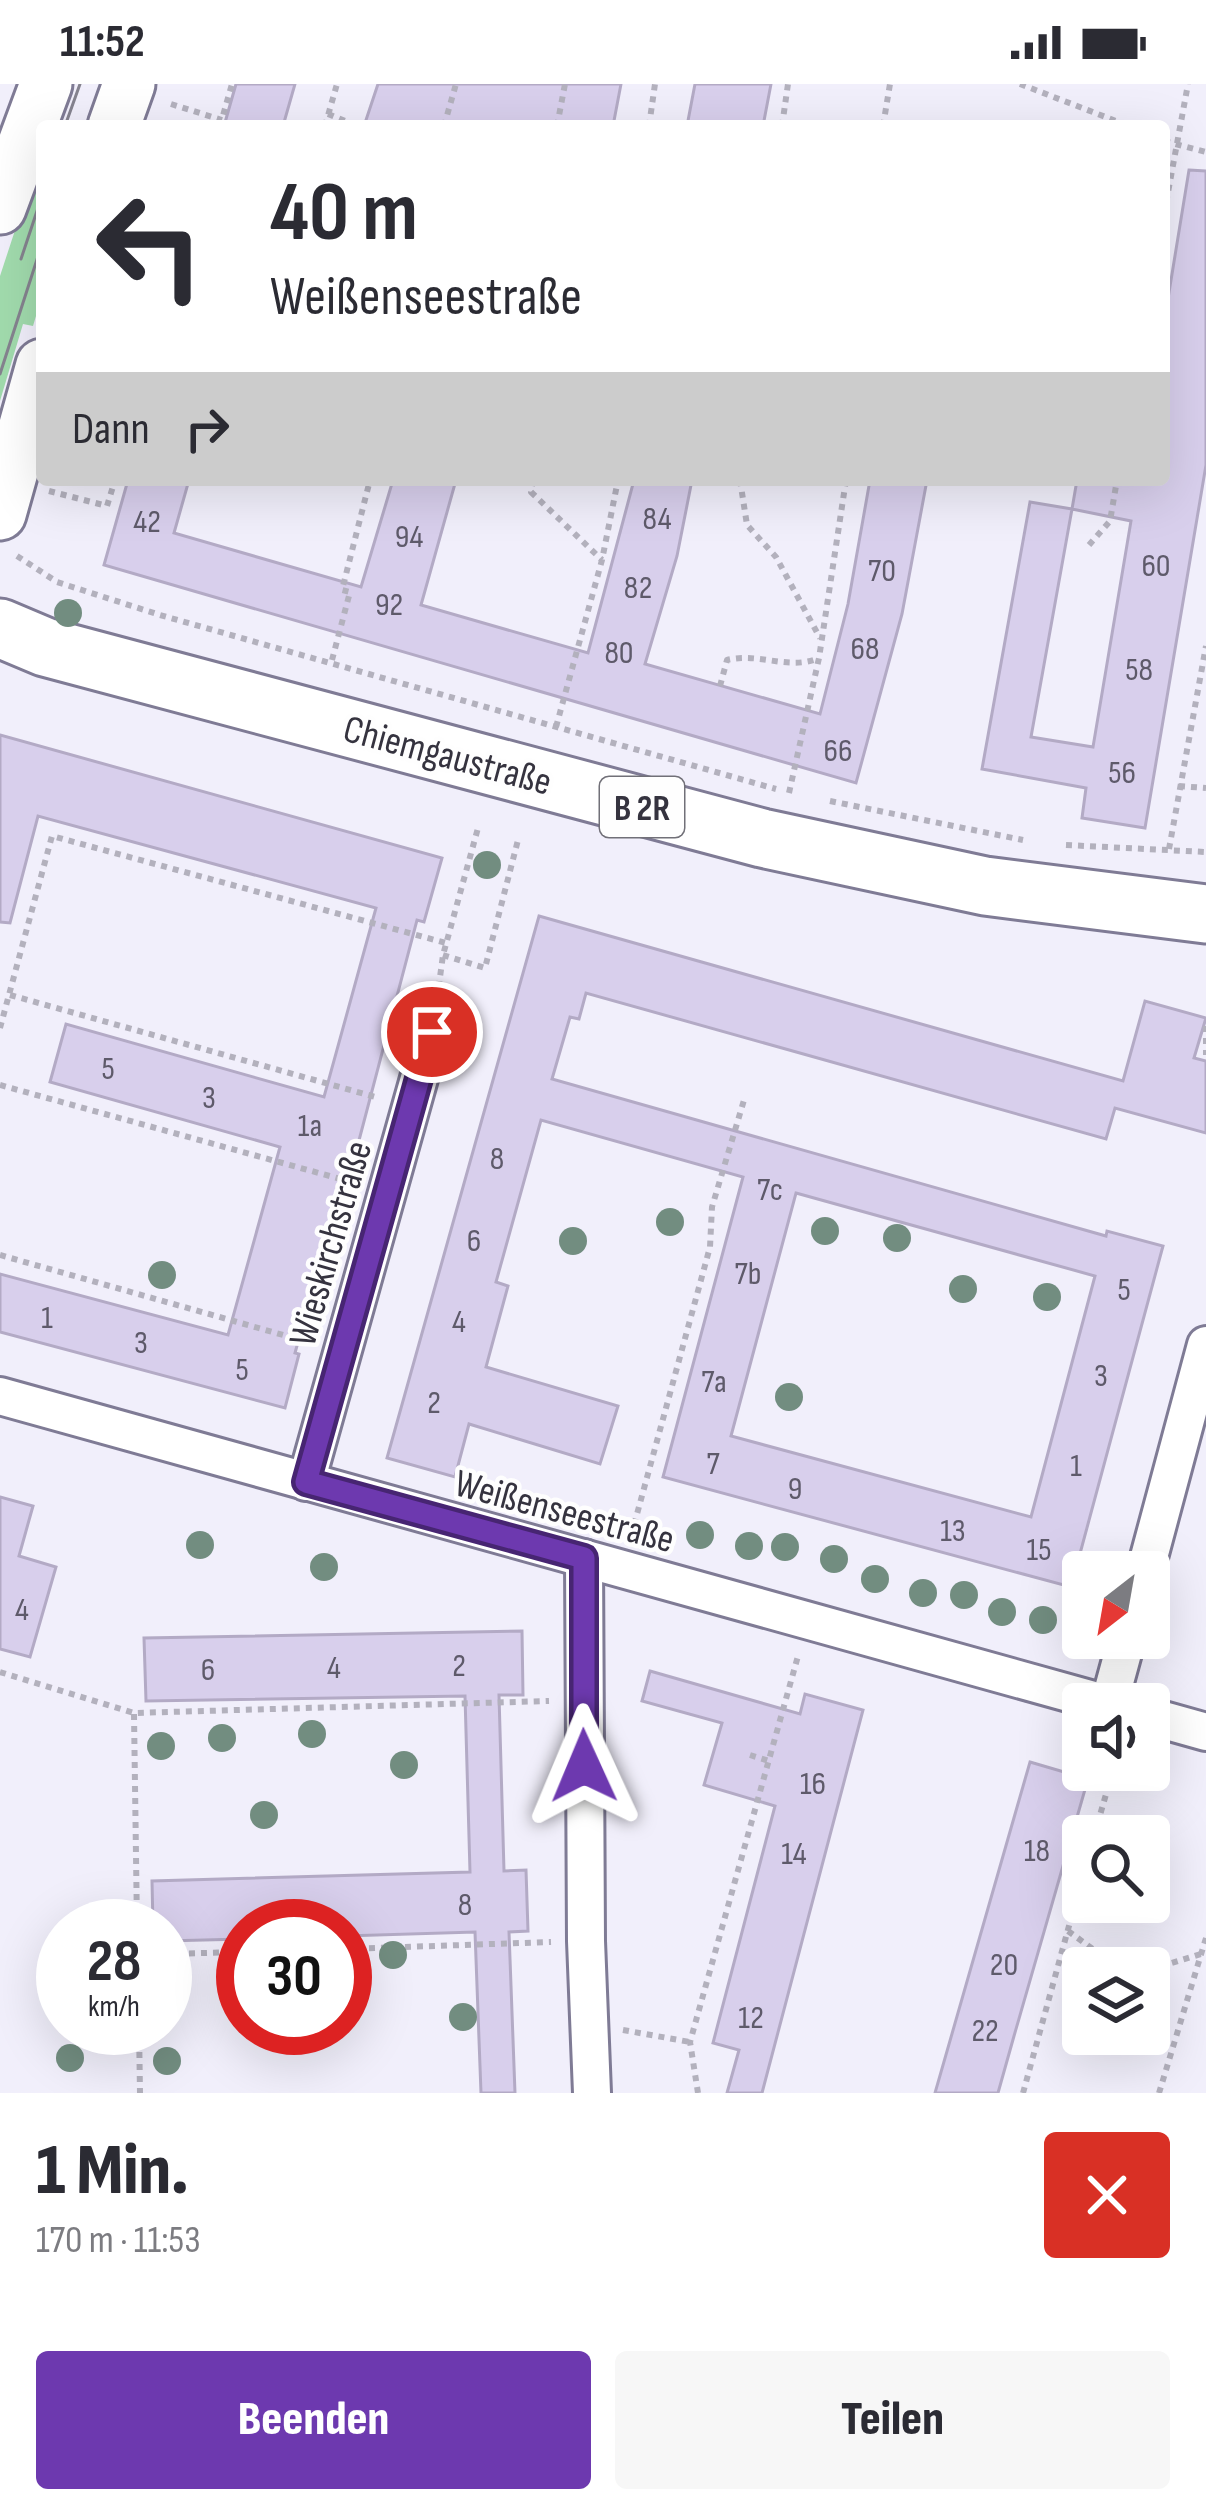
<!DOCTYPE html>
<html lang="de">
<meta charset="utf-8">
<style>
body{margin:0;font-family:"Sofia Sans Condensed",sans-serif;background:#f7f7f7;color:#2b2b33;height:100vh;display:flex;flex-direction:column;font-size:45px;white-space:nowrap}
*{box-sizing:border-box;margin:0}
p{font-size:39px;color:#7c7c81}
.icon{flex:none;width:66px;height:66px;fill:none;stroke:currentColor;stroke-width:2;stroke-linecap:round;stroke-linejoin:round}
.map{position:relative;height:2009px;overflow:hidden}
.side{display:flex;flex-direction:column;background:#fff;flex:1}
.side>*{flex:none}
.banner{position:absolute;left:36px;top:36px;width:1134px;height:366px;border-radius:12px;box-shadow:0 12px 48px #0002;background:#fff;color:#2b2b33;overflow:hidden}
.needle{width:78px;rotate:211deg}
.controls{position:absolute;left:1062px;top:1467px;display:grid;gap:24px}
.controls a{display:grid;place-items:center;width:108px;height:108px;border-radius:12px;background:#fff;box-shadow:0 12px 48px #0002;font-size:60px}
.speed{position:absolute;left:36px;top:1815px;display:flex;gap:24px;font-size:60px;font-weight:700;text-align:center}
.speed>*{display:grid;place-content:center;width:156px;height:156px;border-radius:50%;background:#fff;box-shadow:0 12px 48px #0002;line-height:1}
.speed small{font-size:30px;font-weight:400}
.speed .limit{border:18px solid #d22;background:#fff;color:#111}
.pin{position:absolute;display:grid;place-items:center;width:102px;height:102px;color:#fff;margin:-51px;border:6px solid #fff;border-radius:50%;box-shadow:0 3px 12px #0007}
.me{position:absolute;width:132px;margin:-66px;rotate:359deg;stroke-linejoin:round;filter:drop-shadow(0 0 9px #0008)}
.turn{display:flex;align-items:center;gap:42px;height:252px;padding:0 36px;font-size:54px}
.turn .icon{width:156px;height:156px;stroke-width:2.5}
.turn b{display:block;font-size:84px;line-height:102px}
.then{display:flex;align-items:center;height:114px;padding:0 36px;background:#0003;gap:24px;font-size:45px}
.round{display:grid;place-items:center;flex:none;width:126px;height:126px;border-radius:12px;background:#f7f7f7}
.headline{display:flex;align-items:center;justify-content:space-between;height:204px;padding:0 36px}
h1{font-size:72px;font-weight:800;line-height:90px}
.cta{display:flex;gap:24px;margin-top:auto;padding:24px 36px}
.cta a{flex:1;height:138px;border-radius:12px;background:#6d39af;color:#fff;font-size:48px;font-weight:800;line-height:138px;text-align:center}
.cta a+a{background:#f7f7f7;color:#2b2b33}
.status{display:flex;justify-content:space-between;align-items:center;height:84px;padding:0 60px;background:#fff;direction:ltr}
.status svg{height:33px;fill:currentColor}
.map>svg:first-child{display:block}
.green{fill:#a1dbad}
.building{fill:#d8cfec;stroke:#b3aac5;stroke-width:3;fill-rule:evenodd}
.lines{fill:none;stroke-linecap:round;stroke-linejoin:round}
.minor-casing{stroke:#7f7b95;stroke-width:42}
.secondary-casing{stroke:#7f7b95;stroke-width:57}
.primary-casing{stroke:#7f7b95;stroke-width:63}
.path{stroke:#b3b1bd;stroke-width:6;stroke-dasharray:6 6;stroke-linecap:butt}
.minor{stroke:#fff;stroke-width:36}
.secondary{stroke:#fff;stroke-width:51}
.primary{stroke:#fff;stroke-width:57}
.tram{stroke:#85838f;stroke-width:3}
.tree{fill:#728d80}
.route-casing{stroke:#472572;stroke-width:30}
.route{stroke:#6d39af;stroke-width:21}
.labels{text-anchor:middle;stroke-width:9;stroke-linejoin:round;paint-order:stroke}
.number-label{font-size:33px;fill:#5e5a6a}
.shield{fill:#fefefe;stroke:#717078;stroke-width:3}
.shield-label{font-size:36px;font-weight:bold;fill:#35333f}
.street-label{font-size:39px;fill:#35333f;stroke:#fefefe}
</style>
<div class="status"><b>11:52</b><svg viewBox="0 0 49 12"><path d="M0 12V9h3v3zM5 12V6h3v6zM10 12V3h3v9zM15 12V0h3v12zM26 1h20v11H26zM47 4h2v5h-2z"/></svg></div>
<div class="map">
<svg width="1206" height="2009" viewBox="0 0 1206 2009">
<rect width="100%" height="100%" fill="#f1effb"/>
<path class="green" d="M 42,64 L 42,212 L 33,242 L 23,240 L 0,317 L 0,192 Z"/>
<g class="building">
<path d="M 236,0 L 295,0 L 283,42 L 224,42 Z"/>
<path d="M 378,0 L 621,0 L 613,42 L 364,42 Z"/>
<path d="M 695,0 L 771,0 L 763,42 L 687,42 Z"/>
<path d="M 1189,86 L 1206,87 L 1206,381 L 1145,744 L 1082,734 L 1086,704 L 982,685 L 1030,418 L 1072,425 L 1077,396 L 1164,396 L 1164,239 ZM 1072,425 L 1131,437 L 1093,663 L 1031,653 Z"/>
<path d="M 128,396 L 189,396 L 174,449 L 361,503 L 393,396 L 456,396 L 421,521 L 588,569 L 634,396 L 692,396 L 677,472 L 645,580 L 820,630 L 848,520 L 870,396 L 927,396 L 902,530 L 856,699 L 104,481 Z"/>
<path d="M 0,651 L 442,774 L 424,838 L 417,836 L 352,1083 L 347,1082 L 295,1269 L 299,1270 L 285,1324 L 0,1248 L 0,1190 L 228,1251 L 280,1063 L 50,998 L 66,940 L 324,1013 L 376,824 L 38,732 L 10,839 L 0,838 Z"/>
<path d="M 539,832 L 1123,997 L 1145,917 L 1206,934 L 1194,974 L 1206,977 L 1206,1049 L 1115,1024 L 1106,1055 L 586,909 L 579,935 L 570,933 L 552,995 L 1106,1152 L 1107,1147 L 1163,1162 L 1071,1503 L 663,1393 L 743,1093 L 541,1036 L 496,1198 L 508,1202 L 486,1283 L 618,1322 L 600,1380 L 469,1340 L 455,1393 L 387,1374 ZM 796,1109 L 1095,1192 L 1031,1433 L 731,1352 Z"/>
<path d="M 0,1413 L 33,1422 L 19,1472 L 56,1483 L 30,1573 L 0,1565 Z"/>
<path d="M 522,1547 L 523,1611 L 499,1611 L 504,1787 L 526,1786 L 528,1847 L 509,1848 L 515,2009 L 481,2009 L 475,1848 L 345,1852 L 345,1842 L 243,1842 L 243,1855 L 165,1857 L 165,1842 L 153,1842 L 152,1797 L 470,1788 L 465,1612 L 146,1617 L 144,1554 Z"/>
<path d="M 650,1587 L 800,1630 L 805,1610 L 863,1626 L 762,2009 L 727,2009 L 739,1966 L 713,1959 L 775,1722 L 704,1701 L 722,1639 L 642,1617 Z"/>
<path d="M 1030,1678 L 1088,1695 L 1014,1952 L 998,2009 L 935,2009 Z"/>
</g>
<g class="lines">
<g class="minor-casing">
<g id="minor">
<path d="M 0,1312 L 1108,1620"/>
<path d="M 306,1398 L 432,948"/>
<path d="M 584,1474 L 586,1857 L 592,2009"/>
<path d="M 1145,1488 L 1206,1261"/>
<path d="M 1109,1620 L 1127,1554"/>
<path d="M 1149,1632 L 1206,1648"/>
</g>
</g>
<g class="secondary-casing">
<g id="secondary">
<path d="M 114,42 L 129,0"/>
<path d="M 0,124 L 46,0"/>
<path d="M 0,430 L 42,281"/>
</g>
</g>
<g class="primary-casing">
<path id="primary" d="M 0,544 L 45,563 L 762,754 L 985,802 L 1206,830"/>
</g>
<g class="path">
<path d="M 1020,0 L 1129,42"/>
<path d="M 171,20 L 222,36"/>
<path d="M 328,30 L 357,42"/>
<path d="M 220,42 L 232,0"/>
<path d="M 325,42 L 337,0"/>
<path d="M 444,42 L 456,0"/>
<path d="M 557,42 L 565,0"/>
<path d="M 649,42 L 655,0"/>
<path d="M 782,42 L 788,0"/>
<path d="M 883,42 L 890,0"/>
<path d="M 1164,57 L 1206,68"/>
<path d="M 1164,130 L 1188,0"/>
<path d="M 533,396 L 531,408 L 602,476"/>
<path d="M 740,396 L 747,441 L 776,473 L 820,554"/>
<path d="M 49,407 L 107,422 L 115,396"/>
<path d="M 1089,461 L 1110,437 L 1117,396"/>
<path d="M 17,472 L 57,498 L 160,531 L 776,705"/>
<path d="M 332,576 L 350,508 L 342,506 L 370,396"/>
<path d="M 720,602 L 727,576 C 759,568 789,587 819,574"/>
<path d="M 556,643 L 602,476 L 618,396"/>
<path d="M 1179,702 L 1206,704"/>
<path d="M 789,709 L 819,574 L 846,396"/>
<path d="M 830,717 L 1023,756"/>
<path d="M 1066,761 L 1206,768"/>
<path d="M 1169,765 L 1206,562"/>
<path d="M 443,871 L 485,884 L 518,756"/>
<path d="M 10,911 L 379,1014"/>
<path d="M 437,915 L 443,871 L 478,744"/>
<path d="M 1206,942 L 1206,971"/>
<path d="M 0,944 L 52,752 L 446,859"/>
<path d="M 0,1001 L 355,1099"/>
<path d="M 0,1171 L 308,1258"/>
<path d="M 631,1452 L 710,1163 L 712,1123 L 744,1016"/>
<path d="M 0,1588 L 134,1629 L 549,1617"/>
<path d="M 134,1630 L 137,1842"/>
<path d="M 750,1671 L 769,1677"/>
<path d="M 1094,1752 L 1113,1686"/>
<path d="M 1068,1847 L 1108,1876 L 1138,1884"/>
<path d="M 345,1865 L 551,1858"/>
<path d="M 165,1870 L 243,1868"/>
<path d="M 1149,1886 L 1201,1870"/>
<path d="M 139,1944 L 140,2009"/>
<path d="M 623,1946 L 690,1958"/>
<path d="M 698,2009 L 690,1958 L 798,1572"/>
<path d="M 1023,2009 L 1083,1791"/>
<path d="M 1159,2009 L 1206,1854"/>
</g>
<use href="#minor" class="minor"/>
<use href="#secondary" class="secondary"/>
<use href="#primary" class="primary"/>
<g class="tram">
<path d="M 65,42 L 80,0"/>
<path d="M 21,175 L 42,112"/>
<path d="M 0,290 L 42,160"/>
</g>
</g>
<g class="tree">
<circle cx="68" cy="529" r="14"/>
<circle cx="487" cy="781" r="14"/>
<circle cx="670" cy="1138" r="14"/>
<circle cx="825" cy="1147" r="14"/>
<circle cx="897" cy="1154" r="14"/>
<circle cx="573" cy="1157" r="14"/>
<circle cx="162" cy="1191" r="14"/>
<circle cx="963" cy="1205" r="14"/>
<circle cx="1047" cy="1213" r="14"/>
<circle cx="789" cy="1313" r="14"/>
<circle cx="700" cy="1451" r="14"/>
<circle cx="200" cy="1461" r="14"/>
<circle cx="749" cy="1462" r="14"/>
<circle cx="785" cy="1463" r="14"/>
<circle cx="834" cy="1475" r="14"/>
<circle cx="324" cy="1483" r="14"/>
<circle cx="875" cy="1495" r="14"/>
<circle cx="923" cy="1509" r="14"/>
<circle cx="964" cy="1511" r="14"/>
<circle cx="1002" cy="1528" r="14"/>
<circle cx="1043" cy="1536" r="14"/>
<circle cx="312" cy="1650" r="14"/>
<circle cx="222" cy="1654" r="14"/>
<circle cx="161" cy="1662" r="14"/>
<circle cx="404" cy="1681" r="14"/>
<circle cx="264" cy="1731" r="14"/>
<circle cx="393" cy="1871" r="14"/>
<circle cx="463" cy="1933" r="14"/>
<circle cx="70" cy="1974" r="14"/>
<circle cx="167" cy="1977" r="14"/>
</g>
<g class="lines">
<g class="route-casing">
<path id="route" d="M 432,948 L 306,1398 L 584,1474 L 584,1682"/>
</g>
<use href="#route" class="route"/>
</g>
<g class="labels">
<g class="number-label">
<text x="657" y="445">84</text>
<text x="147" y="448">42</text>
<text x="409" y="463">94</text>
<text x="1156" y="492">60</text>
<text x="882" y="497">70</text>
<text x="638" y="514">82</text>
<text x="389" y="531">92</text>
<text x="865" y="575">68</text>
<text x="619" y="579">80</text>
<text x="1139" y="596">58</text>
<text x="838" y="677">66</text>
<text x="1122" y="699">56</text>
<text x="108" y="995">5</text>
<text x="209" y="1024">3</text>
<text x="310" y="1052">1a</text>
<text x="497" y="1085">8</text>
<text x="770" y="1116">7c</text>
<text x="474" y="1167">6</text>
<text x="748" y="1200">7b</text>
<text x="1124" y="1216">5</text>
<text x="47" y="1244">1</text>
<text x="459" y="1248">4</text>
<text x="141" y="1269">3</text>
<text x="242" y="1296">5</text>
<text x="1101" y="1302">3</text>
<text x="714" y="1308">7a</text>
<text x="434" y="1329">2</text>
<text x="713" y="1390">7</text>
<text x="1076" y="1392">1</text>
<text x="795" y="1415">9</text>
<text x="953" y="1457">13</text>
<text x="1039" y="1476">15</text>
<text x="22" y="1536">4</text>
<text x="459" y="1592">2</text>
<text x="334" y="1594">4</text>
<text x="208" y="1596">6</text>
<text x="813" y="1710">16</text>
<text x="1037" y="1777">18</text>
<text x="794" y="1780">14</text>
<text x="465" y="1831">8</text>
<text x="1004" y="1891">20</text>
<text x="751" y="1944">12</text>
<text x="985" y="1957">22</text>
</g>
<rect class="shield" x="600" y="693" width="84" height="60" rx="9"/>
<g class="shield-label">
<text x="642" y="736">B 2R</text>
</g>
<g class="street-label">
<text transform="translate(448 670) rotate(15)" y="14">Chiemgaustraße</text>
<text transform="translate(329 1159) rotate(-74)" y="14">Wieskirchstraße</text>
<text transform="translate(565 1426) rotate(15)" y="14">Weißenseestraße</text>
</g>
</g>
</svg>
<div class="controls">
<a><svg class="needle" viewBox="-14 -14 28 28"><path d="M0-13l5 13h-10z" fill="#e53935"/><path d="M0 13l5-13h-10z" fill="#7c7c81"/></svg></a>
<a><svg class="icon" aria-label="sound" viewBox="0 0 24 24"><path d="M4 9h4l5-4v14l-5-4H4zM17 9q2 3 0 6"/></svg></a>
<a><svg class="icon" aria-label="search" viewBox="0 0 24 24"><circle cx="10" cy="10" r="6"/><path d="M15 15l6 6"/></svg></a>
<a><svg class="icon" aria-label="layers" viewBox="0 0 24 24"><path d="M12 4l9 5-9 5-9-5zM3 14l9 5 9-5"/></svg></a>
</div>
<div class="speed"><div>28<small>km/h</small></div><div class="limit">30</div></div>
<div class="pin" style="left:432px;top:948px;background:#d93025"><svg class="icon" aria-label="arrive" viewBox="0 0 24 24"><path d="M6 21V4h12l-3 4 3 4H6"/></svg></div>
<svg class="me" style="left:584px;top:1682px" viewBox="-20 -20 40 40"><path d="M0-17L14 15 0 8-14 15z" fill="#6d39af" stroke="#fff" stroke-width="4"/></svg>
<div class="banner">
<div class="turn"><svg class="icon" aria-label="left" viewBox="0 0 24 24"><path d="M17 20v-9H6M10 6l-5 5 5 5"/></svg><div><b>40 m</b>Weißenseestraße</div></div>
<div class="then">Dann<svg class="icon" aria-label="right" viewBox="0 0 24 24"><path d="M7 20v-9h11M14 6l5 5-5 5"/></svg></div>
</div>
</div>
<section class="side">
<div class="headline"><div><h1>1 Min.</h1><p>170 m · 11:53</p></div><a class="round" style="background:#d93025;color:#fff"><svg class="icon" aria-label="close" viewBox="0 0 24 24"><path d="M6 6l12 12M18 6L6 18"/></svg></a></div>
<div class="cta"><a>Beenden</a><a>Teilen</a></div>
</section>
